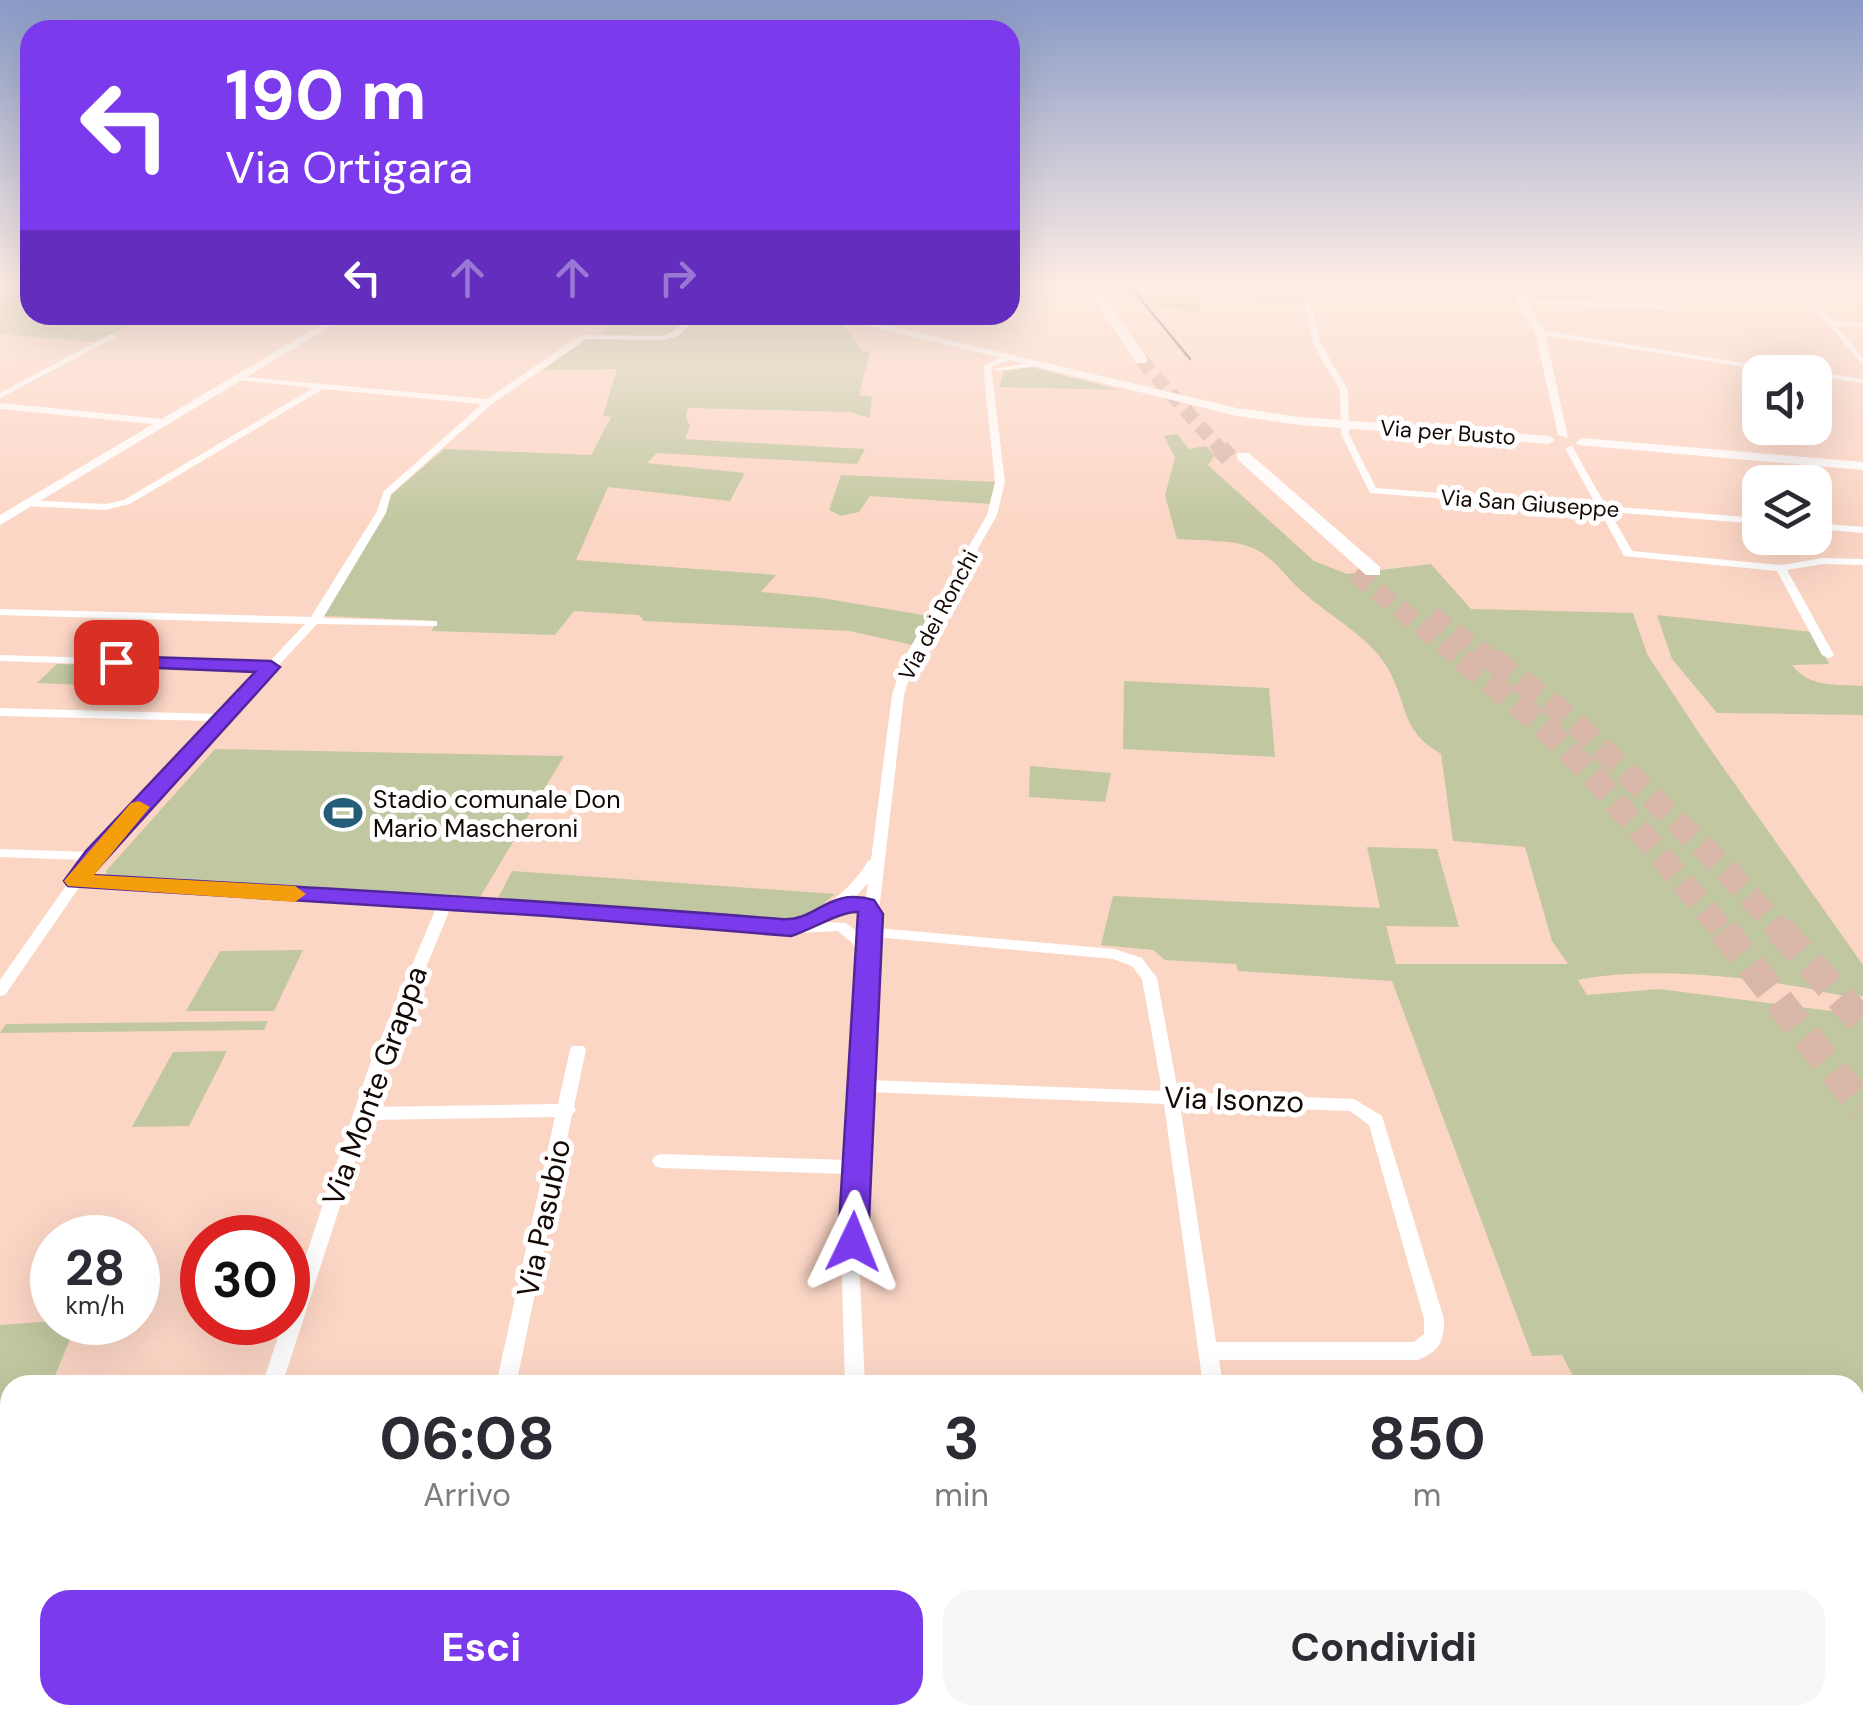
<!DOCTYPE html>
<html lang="it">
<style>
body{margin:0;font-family:"DM Sans",sans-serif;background:#f7f7f7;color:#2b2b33;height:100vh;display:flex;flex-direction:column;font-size:38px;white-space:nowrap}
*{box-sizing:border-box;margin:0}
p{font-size:32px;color:#7c7c81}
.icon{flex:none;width:55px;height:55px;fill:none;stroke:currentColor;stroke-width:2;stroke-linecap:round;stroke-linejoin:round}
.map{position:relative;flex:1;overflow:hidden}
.sheet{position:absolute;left:0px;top:1375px;width:1865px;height:350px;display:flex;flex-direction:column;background:#fff;border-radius:30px 30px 0 0;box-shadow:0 10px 40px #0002}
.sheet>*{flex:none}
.hud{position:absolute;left:20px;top:20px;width:1000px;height:305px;border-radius:30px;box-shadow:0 10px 40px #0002;background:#7c3aed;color:#fff;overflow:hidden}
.buttons{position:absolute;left:1742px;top:355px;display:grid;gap:20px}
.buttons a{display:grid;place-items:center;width:90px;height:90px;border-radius:20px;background:#fff;box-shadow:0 10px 40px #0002;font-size:50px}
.speed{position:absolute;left:30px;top:1215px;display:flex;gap:20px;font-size:50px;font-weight:700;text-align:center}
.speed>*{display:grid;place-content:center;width:130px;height:130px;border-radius:50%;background:#fff;box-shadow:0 10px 40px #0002;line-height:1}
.speed small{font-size:25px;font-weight:400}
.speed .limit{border:15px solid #d22;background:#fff;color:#111}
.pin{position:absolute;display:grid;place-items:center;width:85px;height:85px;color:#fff;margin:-42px;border-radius:20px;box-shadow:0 5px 15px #0006}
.me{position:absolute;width:110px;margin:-55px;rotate:2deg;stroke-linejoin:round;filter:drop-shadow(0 0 8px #0008)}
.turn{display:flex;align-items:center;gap:35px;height:210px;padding:0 40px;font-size:45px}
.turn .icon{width:130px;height:130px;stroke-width:2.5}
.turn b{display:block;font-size:70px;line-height:85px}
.lanes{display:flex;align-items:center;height:95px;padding:0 40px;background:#0003;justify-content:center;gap:50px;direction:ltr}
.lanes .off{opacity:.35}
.eta{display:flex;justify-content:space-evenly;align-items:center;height:170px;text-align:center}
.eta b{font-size:60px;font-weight:700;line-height:70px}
.cta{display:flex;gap:20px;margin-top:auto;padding:20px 40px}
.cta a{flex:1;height:115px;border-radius:30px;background:#7c3aed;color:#fff;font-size:40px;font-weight:700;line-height:115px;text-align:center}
.cta a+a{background:#f7f7f7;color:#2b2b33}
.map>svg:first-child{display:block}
.green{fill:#c1c7a0}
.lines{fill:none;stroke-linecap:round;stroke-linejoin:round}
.stream{stroke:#735467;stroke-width:2.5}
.highway-tunnel-far3{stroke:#d9b7a8;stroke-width:14;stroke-dasharray:14 8;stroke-linecap:butt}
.highway-tunnel-far2{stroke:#d9b7a8;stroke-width:19;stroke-dasharray:19 9;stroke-linecap:butt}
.highway-tunnel-far1{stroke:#d9b7a8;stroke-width:24;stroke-dasharray:24 11;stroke-linecap:butt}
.highway-tunnel{stroke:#d9b7a8;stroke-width:30;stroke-dasharray:30 15;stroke-linecap:butt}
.street{fill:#fff;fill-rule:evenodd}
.secondary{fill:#fff;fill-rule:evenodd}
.highway{fill:#fff;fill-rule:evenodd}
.route{fill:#7c3aed;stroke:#51269a;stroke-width:2.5}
.slow{fill:#f59e0b}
.labels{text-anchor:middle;stroke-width:10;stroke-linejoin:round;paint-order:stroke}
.far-street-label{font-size:22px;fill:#140804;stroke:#fff}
.poi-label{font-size:25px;fill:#140804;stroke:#fff;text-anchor:start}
.near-street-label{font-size:30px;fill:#140804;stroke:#fff}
</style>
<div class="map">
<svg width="1863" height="1725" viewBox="0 0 1863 1725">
<rect width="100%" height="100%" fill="#fcd6c5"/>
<g class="green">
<path d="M 0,285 L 30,285 L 30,315 L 148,315 L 96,342 L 0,334 Z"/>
<path d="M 1141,285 L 1306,285 L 1307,301 L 1203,295 L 1198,311 L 1162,308 Z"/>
<path d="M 608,315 L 815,315 L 843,324 L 863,351 L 870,353 L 859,395 L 872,397 L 870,418 L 850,412 L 688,408 L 686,417 L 690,426 L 685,439 L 865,449 L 857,464 L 657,453 L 647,463 L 745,473 L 730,501 L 608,487 L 576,560 L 776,575 L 761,592 L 822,598 L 929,616 L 912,645 L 850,631 L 644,621 L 639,615 L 574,611 L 555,635 L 431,631 L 438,621 L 324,616 L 385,514 L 391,495 L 444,449 L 591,455 L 611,417 L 603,416 L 617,369 L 543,370 L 591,336 L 601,335 L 621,317 Z"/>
<path d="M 1030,367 L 1121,390 L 999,387 L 1004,371 Z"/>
<path d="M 1177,434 L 1189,449 L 1206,446 L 1215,455 L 1208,465 L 1314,561 L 1347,574 L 1431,564 L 1471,609 L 1633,613 L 1647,654 L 1701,736 L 1863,965 L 1863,996 C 1839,998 1818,989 1794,986 C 1730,975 1641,967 1578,980 L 1587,995 L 1659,989 L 1863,1015 L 1863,1725 L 1759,1725 L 1754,1715 L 1855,1715 L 1855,1385 L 1578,1385 L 1562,1355 L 1532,1356 L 1392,981 L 1238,971 L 1236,964 L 1165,960 L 1153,950 L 1101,945 L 1113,896 L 1380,908 L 1367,847 L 1437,849 L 1459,927 L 1386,926 L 1396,964 L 1568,964 L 1552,941 L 1525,847 L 1453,841 L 1441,754 C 1401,730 1409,710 1390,672 C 1373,639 1332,618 1305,594 C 1288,580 1274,557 1253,548 C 1232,539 1200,541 1177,539 L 1165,495 L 1175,458 L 1164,436 Z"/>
<path d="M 841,475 L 997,482 L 991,504 L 870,496 L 859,512 L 841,516 L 829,510 Z"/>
<path d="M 1657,615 L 1812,632 L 1829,664 L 1792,665 C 1809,688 1837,684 1863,686 L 1863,715 L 1717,713 L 1672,659 Z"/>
<path d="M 57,664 L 126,666 L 107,686 L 37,683 Z"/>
<path d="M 1124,681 L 1269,688 L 1275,757 L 1123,749 Z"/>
<path d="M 215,749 L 564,756 L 479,899 L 107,876 L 106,871 Z"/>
<path d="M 1030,766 L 1111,773 L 1105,802 L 1029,797 Z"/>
<path d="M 512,871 L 835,894 L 811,914 L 769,921 L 497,900 Z"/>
<path d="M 303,950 L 274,1011 L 186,1011 L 220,951 Z"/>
<path d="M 268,1021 L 264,1030 L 0,1033 L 6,1024 Z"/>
<path d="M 227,1051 L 189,1126 L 132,1127 L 173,1052 Z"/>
<path d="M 52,1321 L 77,1323 L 51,1385 L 10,1385 L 10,1485 L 0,1509 L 0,1325 Z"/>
</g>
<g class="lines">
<path class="stream" d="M 1129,285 L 1190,359"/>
<path class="highway-tunnel-far3" d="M 1141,360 L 1222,451"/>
<g class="highway-tunnel-far2">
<path d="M 1220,448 L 1229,458"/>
<path d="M 1355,573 L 1465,662"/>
<path d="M 1432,615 L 1495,662"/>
</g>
<g class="highway-tunnel-far1">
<path d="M 1462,659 L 1539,722 L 1596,779 L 1725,933"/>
<path d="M 1492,659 L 1570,718 L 1726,870 L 1782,933"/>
</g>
<g class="highway-tunnel">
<path d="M 1723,930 L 1863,1108"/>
<path d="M 1780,930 L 1863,1023"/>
</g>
<g class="street">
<path d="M 1300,285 L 1306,285 L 1322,346 L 1348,390 L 1349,434 L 1376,488 L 1596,505 L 1565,448 L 1572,446 L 1606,506 L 1760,518 L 1760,524 L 1610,512 L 1632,551 L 1781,565 L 1823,558 L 1863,559 L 1863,565 L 1823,564 L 1787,570 L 1834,655 L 1832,657 L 1828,658 L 1822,655 L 1777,571 L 1624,556 L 1600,511 L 1370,493 L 1341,434 L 1340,390 L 1314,346 Z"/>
<path d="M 1795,285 L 1801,285 L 1832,321 L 1863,323 L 1863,327 L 1836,326 L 1863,358 L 1863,365 Z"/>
<path d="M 1525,299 L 1664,305 L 1668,307 L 1664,309 L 1522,303 Z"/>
<path d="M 693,315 L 701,315 L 678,336 L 664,340 L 586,339 L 492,404 L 391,494 L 386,513 L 323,618 L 433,621 L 437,622 L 437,626 L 317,624 L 99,859 L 86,877 L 547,903 L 794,923 C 826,907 849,892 868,861 L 871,860 L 892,695 L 903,660 L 987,515 L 995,482 L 983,366 L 1003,356 L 1009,356 L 1009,360 L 991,367 L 1005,482 L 997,515 L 915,660 L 904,695 L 877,928 L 1114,949 L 1142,958 L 1157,978 L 1178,1092 L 1354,1099 L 1382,1116 L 1444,1319 C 1444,1341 1440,1351 1418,1360 L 1219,1360 L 1223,1385 L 1203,1385 L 1164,1104 L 868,1092 L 860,1280 L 865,1385 L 845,1385 L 842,1280 L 847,1174 L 661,1168 L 655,1166 L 652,1161 L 655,1156 L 661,1154 L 848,1160 L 859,956 L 852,943 L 838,931 L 799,933 L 451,907 L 386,1064 L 372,1107 L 558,1104 L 570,1050 L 572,1046 L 584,1046 L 586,1050 L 574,1106 L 576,1110 L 572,1115 L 516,1385 L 496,1385 L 555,1117 L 368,1120 L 282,1385 L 262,1385 L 283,1322 L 288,1322 L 288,1309 L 370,1064 L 437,906 L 80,886 L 5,995 L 0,996 L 0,980 L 84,860 L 0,857 L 0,849 L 90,852 L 213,721 L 0,716 L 0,708 L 220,714 L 261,670 L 0,661 L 0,655 L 268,663 L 305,624 L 0,615 L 0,609 L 311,617 L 376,513 L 384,491 L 482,404 L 323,389 L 130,504 L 105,510 L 25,506 L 20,503 L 25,500 L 105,504 L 124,500 L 313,388 L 237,380 L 233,378 L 234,376 L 487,399 L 581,335 L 663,336 L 672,332 ZM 868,883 L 861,935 L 846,923 L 820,922 L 848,905 ZM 876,937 L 1113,959 L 1132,966 L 1142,979 L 1162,1091 L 868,1080 ZM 1180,1105 L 1350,1111 L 1369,1125 L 1424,1319 L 1424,1334 L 1414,1342 L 1216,1342 Z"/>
<path d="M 1540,330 L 1788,370 L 1792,372 L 1776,372 L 1537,334 L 1536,332 Z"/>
<path d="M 111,334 L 118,336 L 0,398 L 0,393 Z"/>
<path d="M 1034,362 L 1037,362 L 1037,366 L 997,371 L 993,369 Z"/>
<path d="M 1812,372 L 1815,372 L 1863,379 L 1863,383 L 1815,376 L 1815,372 Z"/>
<path d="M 0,403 L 162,419 L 166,422 L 162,425 L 0,409 Z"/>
<path d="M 1815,523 L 1863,527 L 1863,533 L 1815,529 Z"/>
<path d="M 10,1598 L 10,1620 L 0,1621 L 0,1599 Z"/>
<path d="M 152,1715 L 176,1715 L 172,1725 L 148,1725 Z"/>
<rect x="852" y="1715" width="24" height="10"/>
<path d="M 1260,1715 L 1284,1715 L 1286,1725 L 1262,1725 Z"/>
</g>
<g class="secondary">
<path d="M 1508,285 L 1518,285 L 1545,332 L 1568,438 L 1558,435 L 1535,332 Z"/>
<path d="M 337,315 L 350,315 L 0,525 L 0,515 Z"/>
<path d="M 825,315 L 843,315 L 1237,408 L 1301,417 L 1549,436 L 1555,440 L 1549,444 L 1301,425 L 1237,416 Z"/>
<path d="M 1582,438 L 1863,462 L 1863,470 L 1577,445 L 1576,442 Z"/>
</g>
<g class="highway">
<path d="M 1084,285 L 1096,285 L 1148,360 L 1146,363 L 1136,363 Z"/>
<path d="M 1237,453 L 1249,453 L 1380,567 L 1380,575 L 1366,575 L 1237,459 Z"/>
</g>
</g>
<linearGradient id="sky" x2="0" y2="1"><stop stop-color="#899ac6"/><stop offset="0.54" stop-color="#feede5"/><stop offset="1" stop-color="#feede5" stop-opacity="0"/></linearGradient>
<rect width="1863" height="526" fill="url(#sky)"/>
<path class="route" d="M 116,656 L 271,661 L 280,667 L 92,875 C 322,888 552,901 781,919 C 818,922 826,887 874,900 L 883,914 L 868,1242 L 864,1251 L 853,1255 L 842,1251 L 838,1242 L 858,912 C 840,911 811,930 791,936 L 547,916 L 68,886 L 64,881 L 86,851 L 255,672 L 109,666 L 107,662 Z"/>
<path class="slow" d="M 139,801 L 150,807 L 94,875 L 295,886 L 306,894 L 295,902 L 68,886 L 64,881 L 68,876 L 131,803 Z"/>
<defs>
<g id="stadium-bare" transform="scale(3)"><path d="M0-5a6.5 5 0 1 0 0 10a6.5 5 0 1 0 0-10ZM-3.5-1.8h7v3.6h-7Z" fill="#255c77" stroke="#fff" stroke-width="2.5" paint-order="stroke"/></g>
</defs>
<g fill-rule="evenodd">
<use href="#stadium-bare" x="343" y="813"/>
</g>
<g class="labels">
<g class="far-street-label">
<text transform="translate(1448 432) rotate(4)" y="8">Via per Busto</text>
<text transform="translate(1530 503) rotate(4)" y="8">Via San Giuseppe</text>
<text transform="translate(938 615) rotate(-62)" y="8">Via dei Ronchi</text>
</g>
<g class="poi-label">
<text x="373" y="808">Stadio comunale Don<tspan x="373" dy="29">Mario Mascheroni</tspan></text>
</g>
<g class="near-street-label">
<text transform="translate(375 1086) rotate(-70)" y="10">Via Monte Grappa</text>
<text transform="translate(1234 1100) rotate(2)" y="10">Via Isonzo</text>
<text transform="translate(544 1218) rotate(-78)" y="10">Via Pasubio</text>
</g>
</g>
</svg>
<div class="buttons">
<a><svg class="icon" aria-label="sound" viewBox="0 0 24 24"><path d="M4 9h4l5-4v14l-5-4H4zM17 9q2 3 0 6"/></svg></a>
<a><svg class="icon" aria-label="layers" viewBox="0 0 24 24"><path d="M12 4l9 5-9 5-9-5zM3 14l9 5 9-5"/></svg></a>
</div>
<div class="speed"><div>28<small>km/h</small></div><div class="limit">30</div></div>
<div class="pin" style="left:116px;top:662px;background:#d93025"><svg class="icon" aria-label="arrive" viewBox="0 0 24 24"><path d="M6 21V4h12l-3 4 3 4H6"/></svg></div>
<svg class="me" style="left:853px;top:1242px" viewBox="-20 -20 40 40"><path d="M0-17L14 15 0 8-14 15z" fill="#7c3aed" stroke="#fff" stroke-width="4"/></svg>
<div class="hud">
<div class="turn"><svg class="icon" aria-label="left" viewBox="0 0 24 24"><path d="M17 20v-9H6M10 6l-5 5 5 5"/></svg><div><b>190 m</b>Via Ortigara</div></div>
<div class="lanes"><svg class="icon" aria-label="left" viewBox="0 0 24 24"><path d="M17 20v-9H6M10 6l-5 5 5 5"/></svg><svg class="icon off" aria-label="ahead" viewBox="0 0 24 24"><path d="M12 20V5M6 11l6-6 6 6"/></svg><svg class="icon off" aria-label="ahead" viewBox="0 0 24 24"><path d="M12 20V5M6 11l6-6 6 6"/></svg><svg class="icon off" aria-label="right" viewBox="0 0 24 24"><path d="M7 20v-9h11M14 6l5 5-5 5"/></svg></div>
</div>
<section class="sheet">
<div class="eta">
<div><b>06:08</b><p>Arrivo</p></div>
<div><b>3</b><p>min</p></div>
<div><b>850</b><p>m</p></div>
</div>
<div class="cta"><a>Esci</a><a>Condividi</a></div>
</section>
</div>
